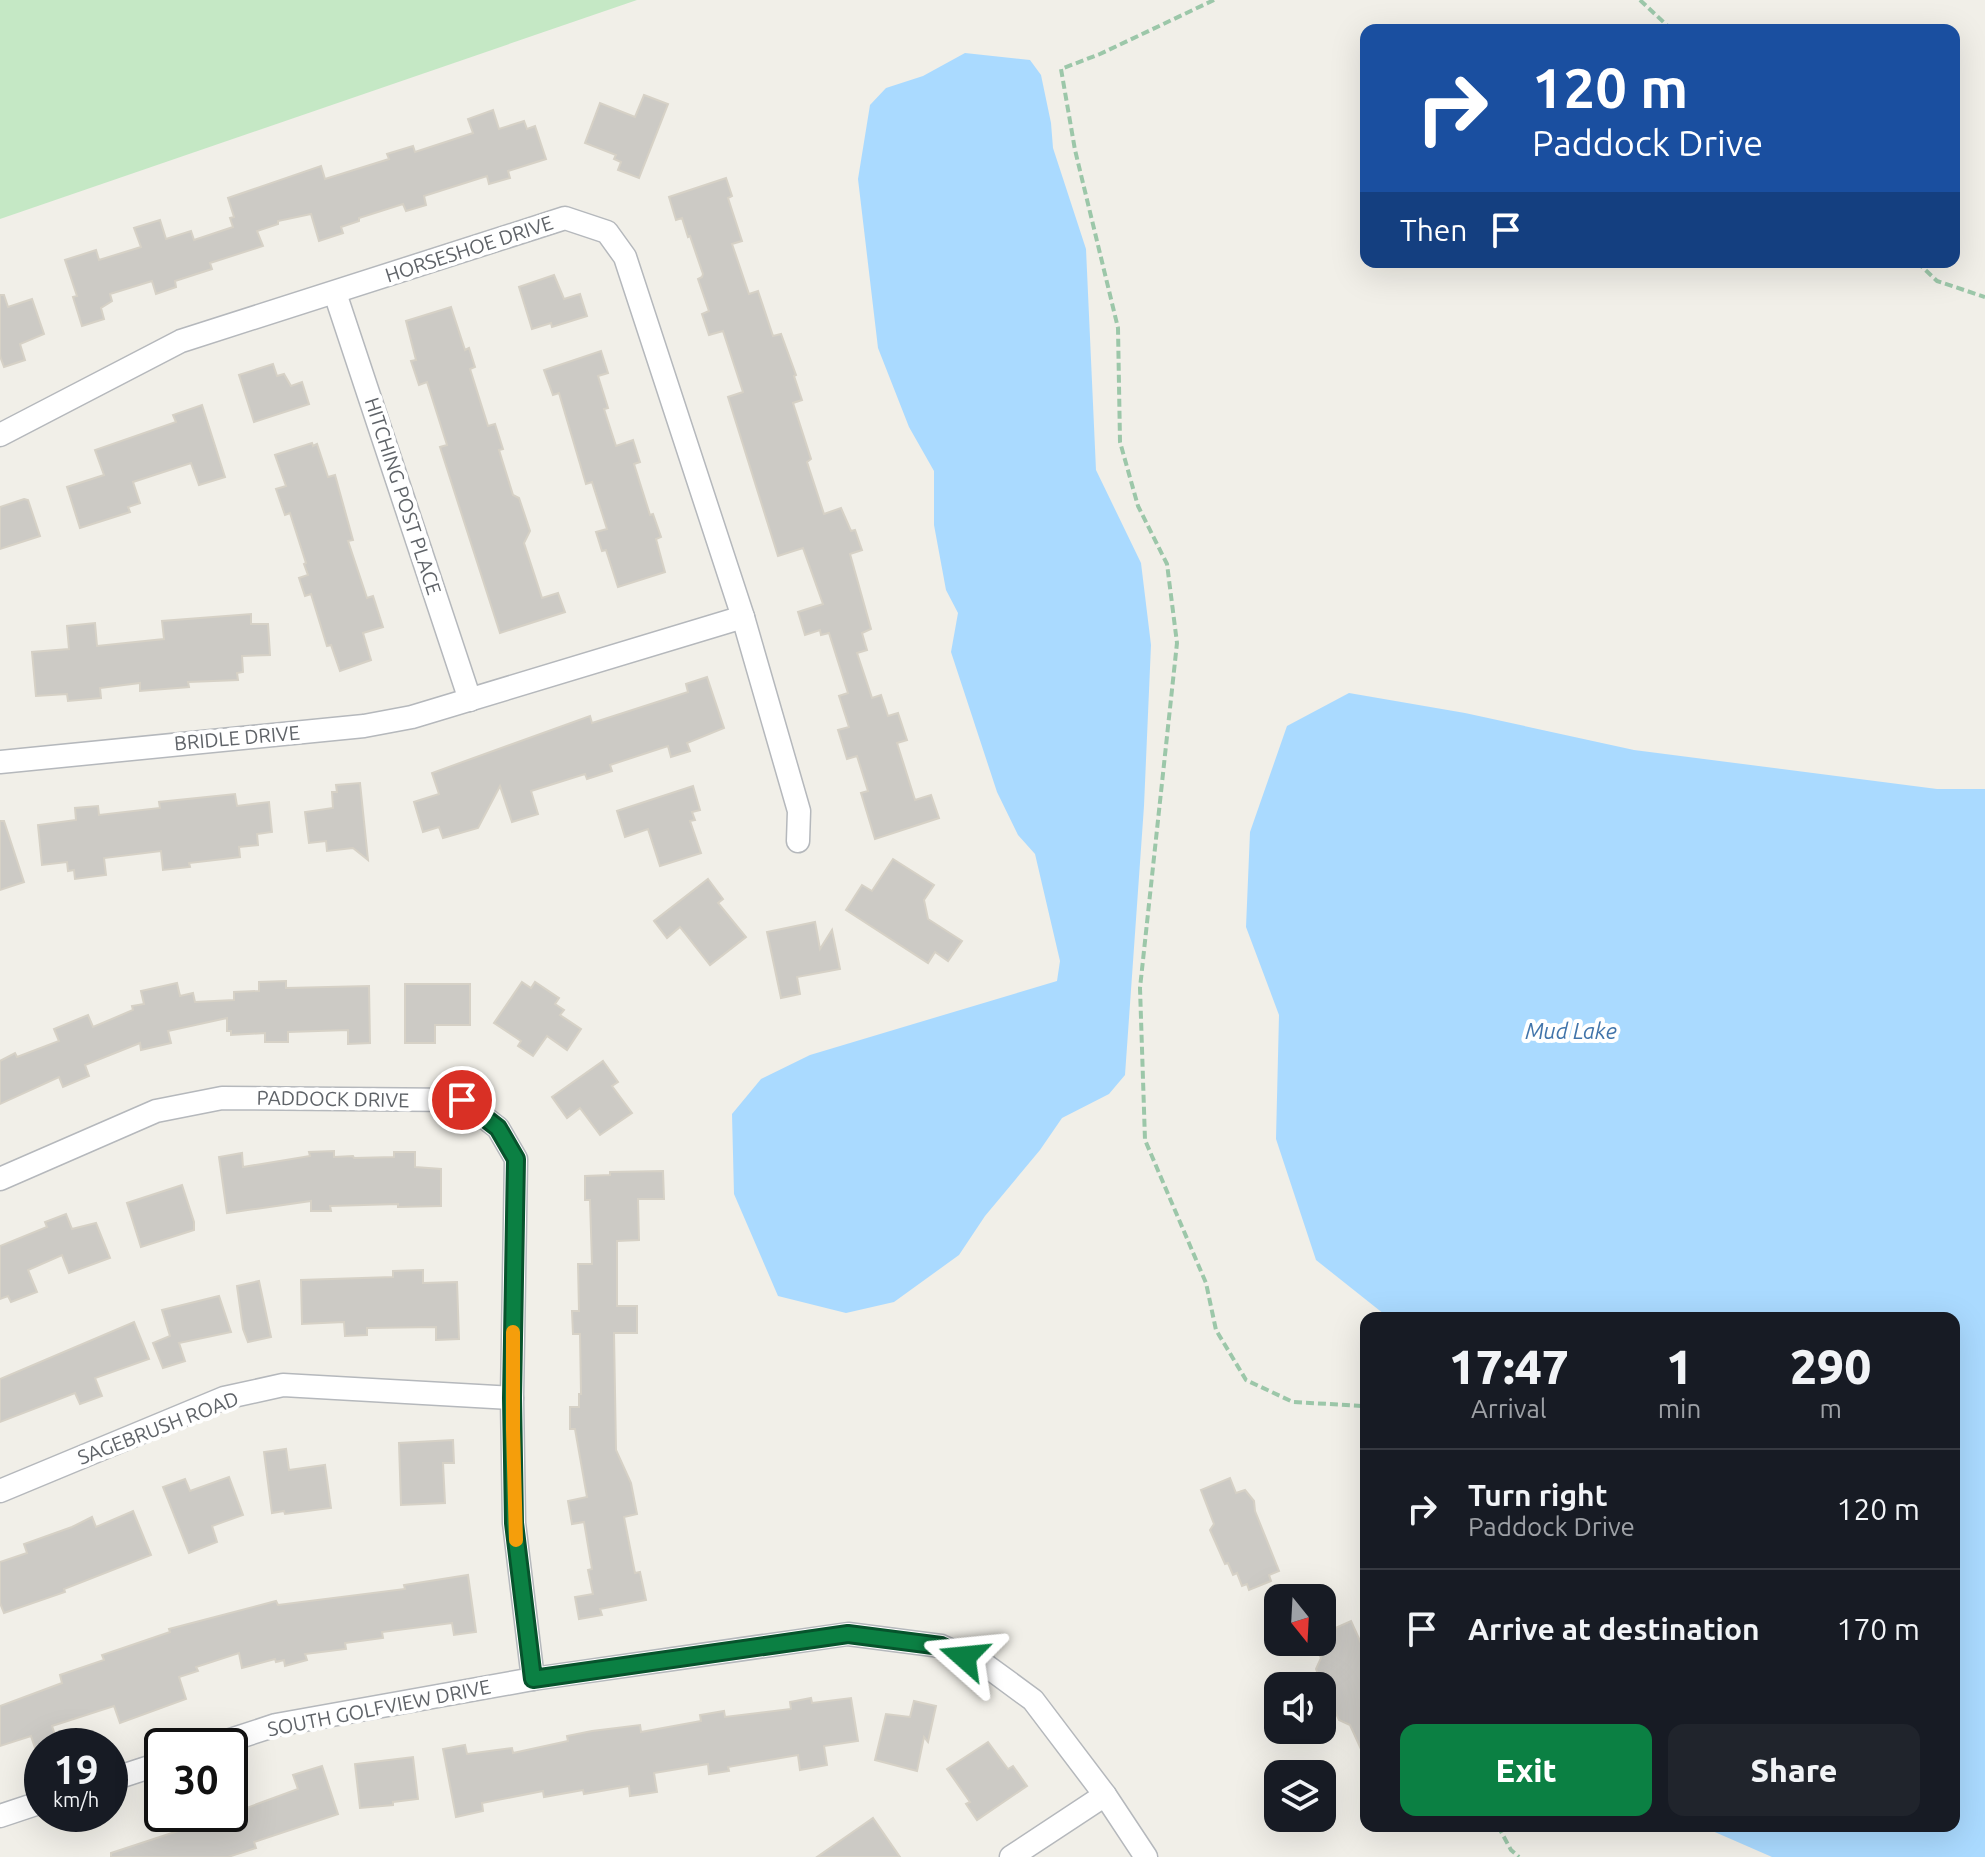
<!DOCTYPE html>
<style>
body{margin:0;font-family:Ubuntu,sans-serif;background:#20242c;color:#f1f3f6;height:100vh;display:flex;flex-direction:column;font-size:30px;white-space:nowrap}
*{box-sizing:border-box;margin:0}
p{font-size:26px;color:#9ea1a6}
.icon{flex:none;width:44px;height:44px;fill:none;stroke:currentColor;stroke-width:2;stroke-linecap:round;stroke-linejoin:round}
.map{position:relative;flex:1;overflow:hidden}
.sheet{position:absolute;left:1360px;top:1312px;width:600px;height:520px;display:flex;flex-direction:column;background:#171b24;border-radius:16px;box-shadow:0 8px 32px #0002}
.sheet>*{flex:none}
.hud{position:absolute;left:1360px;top:24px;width:600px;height:244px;border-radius:16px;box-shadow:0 8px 32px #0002;background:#1a4fa0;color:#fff;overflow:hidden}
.needle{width:52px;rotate:162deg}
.controls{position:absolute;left:1264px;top:1584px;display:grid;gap:16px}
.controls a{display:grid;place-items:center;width:72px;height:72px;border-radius:16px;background:#171b24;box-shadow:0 8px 32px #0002;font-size:40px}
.speed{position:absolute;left:24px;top:1728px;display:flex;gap:16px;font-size:40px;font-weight:700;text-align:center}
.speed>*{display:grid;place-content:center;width:104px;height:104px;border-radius:50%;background:#171b24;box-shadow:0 8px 32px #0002;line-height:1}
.speed small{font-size:20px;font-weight:400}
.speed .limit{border:4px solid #111;border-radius:12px;background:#fff;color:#111}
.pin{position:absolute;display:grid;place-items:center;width:68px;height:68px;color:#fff;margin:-34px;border:4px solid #fff;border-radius:50%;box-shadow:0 2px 8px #0007}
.me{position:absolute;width:88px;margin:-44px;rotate:288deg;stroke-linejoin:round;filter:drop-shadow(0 0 6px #0008)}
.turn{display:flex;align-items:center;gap:28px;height:168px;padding:0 40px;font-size:36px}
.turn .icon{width:104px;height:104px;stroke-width:2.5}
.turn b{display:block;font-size:56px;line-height:68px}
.then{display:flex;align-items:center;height:76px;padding:0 40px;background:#0003;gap:16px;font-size:30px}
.eta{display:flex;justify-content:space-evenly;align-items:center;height:136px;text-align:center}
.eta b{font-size:48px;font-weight:800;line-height:56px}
.cta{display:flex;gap:16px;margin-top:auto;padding:16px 40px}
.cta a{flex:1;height:92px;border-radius:16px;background:#0b8043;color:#fff;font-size:32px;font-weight:800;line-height:92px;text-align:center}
.cta a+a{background:#20242c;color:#f1f3f6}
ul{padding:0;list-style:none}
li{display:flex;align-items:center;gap:24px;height:120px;padding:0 40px;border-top:2px solid #363941}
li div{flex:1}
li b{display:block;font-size:30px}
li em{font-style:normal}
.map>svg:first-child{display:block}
.green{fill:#c5e8c5}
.water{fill:#aadaff}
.building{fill:#cccac5;stroke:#d6d1c6;stroke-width:2}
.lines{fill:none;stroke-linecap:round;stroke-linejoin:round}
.minor-casing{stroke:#b5b8bc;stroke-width:25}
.path{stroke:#9cc7a9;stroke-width:4;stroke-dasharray:8 4;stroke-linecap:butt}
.minor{stroke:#fff;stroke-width:22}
.route-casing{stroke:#07532c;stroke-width:20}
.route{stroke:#0b8043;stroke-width:14}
.slow{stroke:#f59e0b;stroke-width:14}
.labels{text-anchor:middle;stroke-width:8;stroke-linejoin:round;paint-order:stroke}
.street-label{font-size:20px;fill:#5f6368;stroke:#fff}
.water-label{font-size:22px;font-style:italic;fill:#4174aa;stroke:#fff}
</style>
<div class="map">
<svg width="1985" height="1857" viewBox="0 0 1985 1857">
<rect width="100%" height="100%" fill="#f1efe8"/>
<path class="green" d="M 0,0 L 637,0 L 0,219 Z"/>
<g class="water">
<path d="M 965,53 L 1030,60 L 1041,75 L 1051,123 L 1053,148 L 1086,249 L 1096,470 L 1141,563 L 1151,645 L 1144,806 L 1125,1075 L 1109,1094 L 1062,1118 L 1040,1150 L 985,1216 L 959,1255 L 894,1302 L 846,1313 L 778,1296 L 734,1194 L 732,1114 L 761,1079 L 810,1055 L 1057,981 L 1060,961 L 1035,854 L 1018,835 L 997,792 L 951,652 L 958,613 L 946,590 L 934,525 L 934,471 L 909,427 L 878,348 L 858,179 L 870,105 L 886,88 L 923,76 Z"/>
<path d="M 1349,693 L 1465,713 L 1634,750 L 1937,789 L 1985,789 L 1985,1857 L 1772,1857 L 1701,1826 L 1954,1826 L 1954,1318 L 1389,1318 L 1316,1260 L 1276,1139 L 1279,1015 L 1246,927 L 1250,832 L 1287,726 Z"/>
</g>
<g class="building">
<path d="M 644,95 L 668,104 L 639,178 L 618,170 L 621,162 L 614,159 L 616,155 L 585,143 L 600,103 L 635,117 Z"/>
<path d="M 493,110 L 499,129 L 524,121 L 527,129 L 535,126 L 546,159 L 508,171 L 510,178 L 489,184 L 487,176 L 424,196 L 426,205 L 406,211 L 403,204 L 359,218 L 359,221 L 341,227 L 343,233 L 319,241 L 311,214 L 278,221 L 278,224 L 257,231 L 263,246 L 210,263 L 212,269 L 175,281 L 176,287 L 156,294 L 152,281 L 110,294 L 112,301 L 101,308 L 104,319 L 82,326 L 73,297 L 77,296 L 65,260 L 96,250 L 99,260 L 141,247 L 134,228 L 160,220 L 166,239 L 191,231 L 194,240 L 233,227 L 230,218 L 234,217 L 228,198 L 321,166 L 325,179 L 389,159 L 387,154 L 413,146 L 415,152 L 473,133 L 468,119 Z"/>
<path d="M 726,178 L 732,196 L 728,198 L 742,241 L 732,244 L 749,294 L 758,291 L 773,336 L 781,334 L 796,375 L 794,376 L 802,400 L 793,403 L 811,459 L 807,462 L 824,514 L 841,508 L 851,531 L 855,530 L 862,550 L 850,554 L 871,629 L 862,633 L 867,650 L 857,653 L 872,698 L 881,695 L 888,716 L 898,713 L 907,740 L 897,743 L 915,800 L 931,795 L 939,818 L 875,839 L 861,793 L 868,791 L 857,756 L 847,759 L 838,730 L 849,727 L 839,696 L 848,693 L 829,633 L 821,635 L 820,630 L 805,635 L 798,612 L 823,604 L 803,548 L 778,556 L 728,397 L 743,392 L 723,331 L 709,335 L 702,314 L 709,311 L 698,279 L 702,277 L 703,274 L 690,236 L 688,237 L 682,218 L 676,220 L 669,197 Z"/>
<path d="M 554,275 L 564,299 L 580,294 L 587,316 L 552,327 L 551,323 L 532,329 L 519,287 Z"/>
<path d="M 0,295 L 4,295 L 8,307 L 32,299 L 44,334 L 20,344 L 25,360 L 4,367 L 0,356 Z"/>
<path d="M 451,307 L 465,350 L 469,348 L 475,367 L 470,369 L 488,426 L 495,424 L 503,449 L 499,450 L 513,495 L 519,498 L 530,531 L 524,543 L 542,598 L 558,593 L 565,612 L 500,633 L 440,447 L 447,445 L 427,382 L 419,385 L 411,361 L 416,360 L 406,321 Z"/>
<path d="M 601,351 L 608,373 L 598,376 L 608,408 L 604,409 L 616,446 L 633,440 L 640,462 L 634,464 L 650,515 L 653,514 L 661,537 L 656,539 L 665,572 L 618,587 L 606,550 L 602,551 L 596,532 L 607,529 L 592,482 L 586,484 L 559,393 L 553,395 L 544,370 Z"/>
<path d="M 273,364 L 277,376 L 284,374 L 291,386 L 302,382 L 309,404 L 254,422 L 239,375 Z"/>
<path d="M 202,405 L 225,477 L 199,485 L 191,463 L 133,482 L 140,503 L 128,507 L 130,512 L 80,528 L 67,487 L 104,475 L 95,450 L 176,422 L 173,415 Z"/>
<path d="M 312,443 L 313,446 L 317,444 L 328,477 L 335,475 L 353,540 L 348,541 L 367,598 L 373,596 L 383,627 L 363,633 L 371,660 L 340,671 L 331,645 L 327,646 L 311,594 L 305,596 L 299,578 L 308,575 L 304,564 L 306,563 L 290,513 L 285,515 L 276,489 L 286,486 L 275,455 Z"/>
<path d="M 24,499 L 28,500 L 40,536 L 0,549 L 0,507 Z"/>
<path d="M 251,614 L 251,624 L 268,624 L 270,655 L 242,656 L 243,672 L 237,673 L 238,680 L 188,682 L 189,687 L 140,691 L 140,683 L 100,688 L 101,698 L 68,701 L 67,694 L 36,696 L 32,652 L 69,649 L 67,626 L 95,623 L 97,646 L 164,639 L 162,621 Z"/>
<path d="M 707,677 L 724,728 L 687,743 L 690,751 L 671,757 L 668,746 L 610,765 L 612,771 L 587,779 L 585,774 L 531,791 L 538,814 L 512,822 L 500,786 L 478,828 L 443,838 L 439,827 L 423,832 L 414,802 L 439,794 L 432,773 L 590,716 L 592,723 L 688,692 L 686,684 Z"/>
<path d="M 360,783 L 368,860 L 353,848 L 327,851 L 326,841 L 309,843 L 305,812 L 333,808 L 332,792 L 337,792 L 336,785 Z"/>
<path d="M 693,786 L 700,810 L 692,812 L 695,820 L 690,821 L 701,853 L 660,866 L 648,829 L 625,837 L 617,811 Z"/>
<path d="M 235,794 L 237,806 L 269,802 L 272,832 L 257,834 L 258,845 L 239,847 L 240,857 L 189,863 L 190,867 L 163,870 L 161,851 L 104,858 L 106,875 L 75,879 L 74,870 L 68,871 L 67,862 L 42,865 L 38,825 L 76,820 L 75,808 L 98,806 L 99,815 L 160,808 L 159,802 Z"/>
<path d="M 0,821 L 4,821 L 24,882 L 0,890 Z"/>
<path d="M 893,859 L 934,885 L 924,900 L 928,919 L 962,941 L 948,961 L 935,952 L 928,963 L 846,910 L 862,885 L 872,891 Z"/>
<path d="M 708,879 L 723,899 L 718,903 L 746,937 L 710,965 L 680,927 L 667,938 L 654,921 Z"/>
<path d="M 815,922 L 820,949 L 832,930 L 840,969 L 797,977 L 800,994 L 781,998 L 767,932 Z"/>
<path d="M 286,981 L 286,988 L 369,986 L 370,1043 L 348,1044 L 348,1030 L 288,1032 L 288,1042 L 265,1042 L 265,1033 L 231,1035 L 231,1031 L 227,1031 L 227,1018 L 168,1031 L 171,1043 L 141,1050 L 140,1043 L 85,1065 L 89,1076 L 63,1087 L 59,1077 L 0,1104 L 0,1061 L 15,1053 L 17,1057 L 59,1041 L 54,1029 L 88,1015 L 93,1027 L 133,1010 L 132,1006 L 144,1004 L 141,991 L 177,983 L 180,996 L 193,993 L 195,1002 L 234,1000 L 234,992 L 259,991 L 259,982 Z"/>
<path d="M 522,982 L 531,988 L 535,982 L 559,998 L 555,1004 L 564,1010 L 560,1015 L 581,1029 L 567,1050 L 547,1036 L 533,1056 L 518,1046 L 521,1041 L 494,1023 Z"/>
<path d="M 405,984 L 470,984 L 470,1025 L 435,1025 L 435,1043 L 405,1043 Z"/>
<path d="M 603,1061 L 618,1082 L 612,1086 L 632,1113 L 600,1135 L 580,1108 L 567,1118 L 552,1097 Z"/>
<path d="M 334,1151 L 334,1157 L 353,1156 L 354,1158 L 394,1157 L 394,1152 L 415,1152 L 415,1167 L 441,1169 L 441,1206 L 398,1207 L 398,1204 L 330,1206 L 331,1211 L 311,1211 L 311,1201 L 227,1213 L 219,1157 L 242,1153 L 243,1167 L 310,1156 L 309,1152 Z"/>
<path d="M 663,1171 L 664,1199 L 638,1199 L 639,1240 L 617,1241 L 617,1306 L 637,1306 L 637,1333 L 614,1333 L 616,1450 L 631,1483 L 637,1514 L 624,1517 L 635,1573 L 640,1572 L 646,1600 L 600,1609 L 602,1615 L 579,1619 L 575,1597 L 593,1594 L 588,1570 L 592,1569 L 584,1522 L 572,1524 L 568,1501 L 587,1497 L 575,1429 L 570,1429 L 570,1407 L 579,1407 L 579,1394 L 581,1394 L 580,1334 L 573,1334 L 572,1311 L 579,1311 L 578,1264 L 592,1264 L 590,1200 L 585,1200 L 585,1176 L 610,1175 L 610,1172 Z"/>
<path d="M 182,1185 L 194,1222 L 194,1230 L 141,1247 L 127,1203 Z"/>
<path d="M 66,1214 L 72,1229 L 96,1223 L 110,1258 L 69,1273 L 62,1255 L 28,1270 L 37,1292 L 11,1302 L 8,1296 L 0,1299 L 0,1246 L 47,1227 L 45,1222 Z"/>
<path d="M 423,1270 L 423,1283 L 457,1282 L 459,1339 L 436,1340 L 436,1327 L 367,1328 L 367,1335 L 345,1336 L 344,1322 L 302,1324 L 301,1280 L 393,1277 L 393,1271 Z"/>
<path d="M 259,1281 L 271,1337 L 248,1342 L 243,1329 L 237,1286 Z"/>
<path d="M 219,1296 L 231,1332 L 179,1343 L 185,1361 L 163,1368 L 153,1343 L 170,1336 L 162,1310 Z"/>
<path d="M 134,1322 L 149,1359 L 95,1378 L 102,1396 L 80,1404 L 75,1393 L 0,1422 L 0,1379 Z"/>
<path d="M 453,1440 L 454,1463 L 443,1463 L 445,1503 L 401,1505 L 399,1443 Z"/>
<path d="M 286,1449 L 289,1470 L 325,1465 L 331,1508 L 285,1514 L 284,1511 L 272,1513 L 264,1452 Z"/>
<path d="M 229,1477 L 243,1515 L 212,1526 L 217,1542 L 189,1553 L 163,1487 L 185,1479 L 190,1491 Z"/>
<path d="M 1230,1478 L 1236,1493 L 1245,1490 L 1254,1501 L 1255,1511 L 1279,1571 L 1269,1575 L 1271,1581 L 1249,1590 L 1247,1584 L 1242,1586 L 1237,1573 L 1233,1575 L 1228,1563 L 1225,1564 L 1210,1530 L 1214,1524 L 1201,1490 Z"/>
<path d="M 133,1511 L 151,1555 L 64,1589 L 65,1592 L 4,1613 L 0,1603 L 0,1562 L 27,1553 L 24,1544 L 72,1527 L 92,1517 L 96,1527 Z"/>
<path d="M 468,1575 L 476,1632 L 454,1635 L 452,1623 L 382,1632 L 383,1638 L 345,1643 L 346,1649 L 305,1654 L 307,1660 L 285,1666 L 284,1660 L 276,1662 L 275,1659 L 242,1668 L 239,1653 L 196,1667 L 198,1671 L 179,1677 L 186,1699 L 120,1723 L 114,1706 L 52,1726 L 58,1744 L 42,1746 L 42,1749 L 36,1751 L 31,1736 L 0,1746 L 0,1706 L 62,1683 L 60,1675 L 104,1660 L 102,1655 L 170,1632 L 169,1629 L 276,1601 L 278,1605 L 405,1589 L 404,1585 Z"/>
<path d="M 1351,1621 L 1366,1654 L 1366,1760 L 1350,1725 L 1339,1720 L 1334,1709 L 1331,1710 L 1318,1683 L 1321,1681 L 1316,1669 L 1321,1658 L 1313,1642 L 1322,1642 L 1322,1634 Z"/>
<path d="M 811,1698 L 812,1703 L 851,1698 L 858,1741 L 824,1746 L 827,1765 L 800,1770 L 798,1755 L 728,1767 L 729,1771 L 709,1774 L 708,1764 L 654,1773 L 657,1792 L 630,1796 L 629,1786 L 584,1794 L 583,1790 L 544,1797 L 543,1791 L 482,1803 L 483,1811 L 456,1817 L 443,1749 L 465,1745 L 467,1754 L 512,1748 L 513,1753 L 568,1741 L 567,1736 L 592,1731 L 640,1725 L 641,1732 L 701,1721 L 700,1715 L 724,1711 L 725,1717 L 791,1709 L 790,1702 Z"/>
<path d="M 914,1701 L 936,1706 L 928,1742 L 924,1737 L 917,1771 L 875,1760 L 886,1714 L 910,1717 Z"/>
<path d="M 988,1742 L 1008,1769 L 1013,1766 L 1027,1786 L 977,1820 L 966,1804 L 970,1802 L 947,1769 Z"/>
<path d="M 413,1757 L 418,1799 L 393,1802 L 393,1805 L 360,1808 L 355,1764 Z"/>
<path d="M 322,1766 L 338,1814 L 254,1842 L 256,1848 L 228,1857 L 111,1857 L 111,1853 L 184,1829 L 179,1814 L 230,1814 L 298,1789 L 293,1775 Z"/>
<path d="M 873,1818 L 900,1857 L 817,1857 L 870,1820 Z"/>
</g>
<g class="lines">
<g class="minor-casing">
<g id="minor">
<path d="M 335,293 L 470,700"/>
<path d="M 0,435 L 181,341 L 565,218 L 607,232 L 625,257 L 743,617 L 799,811 L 798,841"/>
<path d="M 0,762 L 364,726 L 412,717 L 743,617"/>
<path d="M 0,1179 L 156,1111 L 222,1098 L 462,1100 L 498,1128 L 516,1159 L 512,1398 L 514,1523 L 533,1679"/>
<path d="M 0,1491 L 224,1398 L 283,1385 L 512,1398"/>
<path d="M 212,1746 L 276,1725 L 533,1679 L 848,1634 L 941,1646 L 988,1667 L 1033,1700 L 1105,1795 L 1146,1857"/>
<path d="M 110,1780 L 162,1763"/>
<path d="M 0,1816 L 42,1802"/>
<path d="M 1011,1857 L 1105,1795"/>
</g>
</g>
<g class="path">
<path d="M 1214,0 L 1100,54 L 1061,69 L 1075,150 L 1118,328 L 1120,442 L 1138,506 L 1167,564 L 1177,643 L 1140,988 L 1145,1140 L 1206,1283 L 1216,1330 L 1246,1380 L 1293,1402 L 1364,1406 L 1366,1409"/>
<path d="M 1640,0 L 1672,30"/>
<path d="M 1917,262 L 1937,281 L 1985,297"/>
<path d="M 1498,1826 L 1511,1850 L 1519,1857"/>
</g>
<use href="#minor" class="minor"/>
</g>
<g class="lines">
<g class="route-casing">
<path id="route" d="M 462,1100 L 498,1128 L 516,1159 L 512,1398 L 514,1523 L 533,1679 L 848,1634 L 941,1646 L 964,1657"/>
</g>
<use href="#route" class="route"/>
<path class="slow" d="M 513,1332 L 513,1429 L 516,1540"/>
</g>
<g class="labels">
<g class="street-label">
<text transform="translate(469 249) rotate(-18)" y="7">HORSESHOE DRIVE</text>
<text transform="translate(403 496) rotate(72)" y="7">HITCHING POST PLACE</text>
<text transform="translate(237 738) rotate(-5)" y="7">BRIDLE DRIVE</text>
<text transform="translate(333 1099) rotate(1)" y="7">PADDOCK DRIVE</text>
<text transform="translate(158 1428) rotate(-21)" y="7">SAGEBRUSH ROAD</text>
<text transform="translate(379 1708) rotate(-11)" y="7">SOUTH GOLFVIEW DRIVE</text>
</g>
<g class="water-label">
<text x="1571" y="1039">Mud Lake</text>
</g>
</g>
</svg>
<div class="controls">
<a><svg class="needle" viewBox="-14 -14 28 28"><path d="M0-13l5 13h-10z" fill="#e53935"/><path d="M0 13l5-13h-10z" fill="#9ea1a6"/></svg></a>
<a><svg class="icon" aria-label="sound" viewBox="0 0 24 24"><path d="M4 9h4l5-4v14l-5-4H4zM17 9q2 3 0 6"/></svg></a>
<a><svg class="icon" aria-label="layers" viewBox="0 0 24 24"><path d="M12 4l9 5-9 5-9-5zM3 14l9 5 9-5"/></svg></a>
</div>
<div class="speed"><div>19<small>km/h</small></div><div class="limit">30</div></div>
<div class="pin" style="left:462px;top:1100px;background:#d93025"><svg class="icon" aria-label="arrive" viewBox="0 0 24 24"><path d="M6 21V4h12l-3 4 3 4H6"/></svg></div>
<svg class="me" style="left:964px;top:1657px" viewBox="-20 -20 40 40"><path d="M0-17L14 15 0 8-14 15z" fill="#0b8043" stroke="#fff" stroke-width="4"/></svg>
<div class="hud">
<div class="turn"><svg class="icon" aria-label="right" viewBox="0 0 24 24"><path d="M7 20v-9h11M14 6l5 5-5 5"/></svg><div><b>120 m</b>Paddock Drive</div></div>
<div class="then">Then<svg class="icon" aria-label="arrive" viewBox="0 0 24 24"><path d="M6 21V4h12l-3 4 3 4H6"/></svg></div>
</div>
<section class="sheet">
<div class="eta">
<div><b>17:47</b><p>Arrival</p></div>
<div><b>1</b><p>min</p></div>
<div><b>290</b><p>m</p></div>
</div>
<ul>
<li><svg class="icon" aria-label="right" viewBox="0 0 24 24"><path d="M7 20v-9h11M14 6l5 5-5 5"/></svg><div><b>Turn right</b><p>Paddock Drive</p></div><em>120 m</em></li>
<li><svg class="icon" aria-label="arrive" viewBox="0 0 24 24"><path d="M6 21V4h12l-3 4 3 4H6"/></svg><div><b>Arrive at destination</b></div><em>170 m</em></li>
</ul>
<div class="cta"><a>Exit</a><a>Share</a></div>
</section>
</div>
